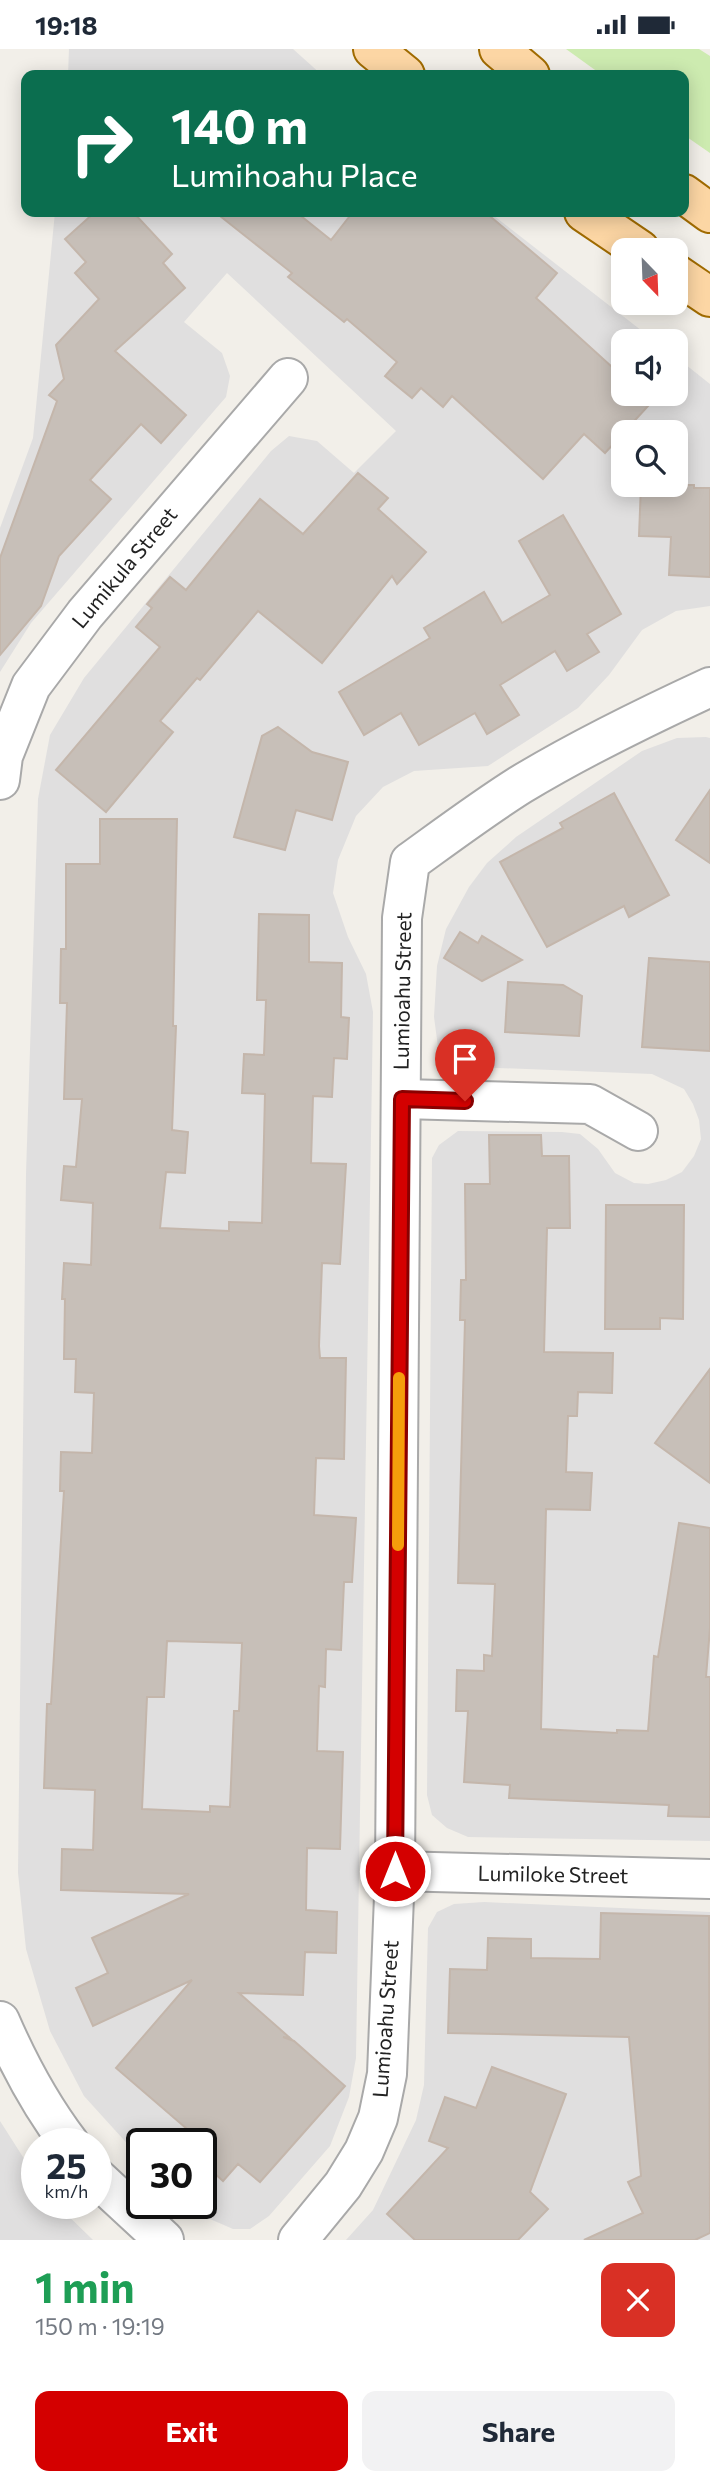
<!DOCTYPE html>
<meta charset="utf-8">
<style>
body{margin:0;font-family:Commissioner,sans-serif;background:#f2f2f3;color:#1f2937;height:100vh;display:flex;flex-direction:column;font-size:26px;white-space:nowrap}
*{box-sizing:border-box;margin:0}
p{font-size:23px;color:#747a83}
.icon{flex:none;width:38px;height:38px;fill:none;stroke:currentColor;stroke-width:2;stroke-linecap:round;stroke-linejoin:round}
.map{position:relative;height:2191px;overflow:hidden}
.panel{display:flex;flex-direction:column;background:#fff;flex:1}
.panel>*{flex:none}
.hud{position:absolute;left:21px;top:21px;width:668px;height:147px;border-radius:14px;box-shadow:0 4px 18px #0003;background:#0b6e4f;color:#fff;overflow:hidden}
.needle{width:46px;rotate:157deg}
.controls{position:absolute;left:611px;top:189px;display:grid;gap:14px}
.controls a{display:grid;place-items:center;width:77px;height:77px;border-radius:14px;background:#fff;box-shadow:0 4px 18px #0003;font-size:35px}
.speed{position:absolute;left:21px;top:2079px;display:flex;gap:14px;font-size:35px;font-weight:700;text-align:center}
.speed>*{display:grid;place-content:center;width:91px;height:91px;border-radius:50%;background:#fff;box-shadow:0 4px 18px #0003;line-height:1}
.speed small{font-size:18px;font-weight:400}
.speed .limit{border:4px solid #111;border-radius:10px;background:#fff;color:#111}
.pin{position:absolute;display:grid;place-items:center;width:60px;height:60px;color:#fff;margin:-72px -30px;border-radius:50% 50% 50% 0;rotate:-45deg;box-shadow:0 0 7px #0007}
.pin .icon{rotate:45deg}
.me{position:absolute;width:77px;margin:-38px;rotate:0deg;stroke-linejoin:round;filter:drop-shadow(0 0 5px #0008)}
.turn{display:flex;align-items:center;gap:24px;height:147px;padding:0 35px;font-size:32px}
.turn .icon{width:91px;height:91px;stroke-width:2.5}
.turn b{display:block;font-size:49px;line-height:60px}
.round{display:grid;place-items:center;flex:none;width:74px;height:74px;border-radius:14px;background:#f2f2f3}
.summary{display:flex;align-items:center;justify-content:space-between;height:119px;padding:0 35px}
h1{font-size:42px;font-weight:700;line-height:52px;color:#1e9e55}
.primary-button{display:flex;gap:14px;margin-top:auto;padding:14px 35px}
.primary-button a{flex:1;height:80px;border-radius:14px;background:#d40000;color:#fff;font-size:28px;font-weight:700;line-height:80px;text-align:center}
.primary-button a+a{background:#f2f2f3;color:#1f2937}
.status{display:flex;justify-content:space-between;align-items:center;height:49px;padding:0 35px;background:#fff;direction:ltr}
.status svg{height:19px;fill:currentColor}
.map>svg:first-child{display:block}
.residential{fill:#e0dfdf;fill-rule:evenodd}
.grass{fill:#cdebb0}
.building{fill:#c7bfb8;stroke:#c4b6ab;stroke-width:2;fill-rule:evenodd}
.lines{fill:none;stroke-linecap:round;stroke-linejoin:round}
.street-casing{stroke:#a9a9a9;stroke-width:42}
.primary-casing{stroke:#a06b00;stroke-width:42}
.street{stroke:#fff;stroke-width:38}
.primary{stroke:#fcd6a4;stroke-width:38}
.route-casing{stroke:#8a0000;stroke-width:18}
.route{stroke:#d40000;stroke-width:12}
.slow{stroke:#f59e0b;stroke-width:12}
.labels{text-anchor:middle;stroke-width:5;stroke-linejoin:round;paint-order:stroke}
.street-label{font-size:21px;fill:#222;stroke:#fff}
</style>
<div class="status"><b>19:18</b><svg viewBox="0 0 49 12"><path d="M0 12V9h3v3zM5 12V6h3v6zM10 12V3h3v9zM15 12V0h3v12zM26 1h20v11H26zM47 4h2v5h-2z"/></svg></div>
<div class="map">
<svg width="710" height="2191" viewBox="0 0 710 2191">
<rect width="100%" height="100%" fill="#f2efe9"/>
<g class="residential">
<path d="M 69,0 L 293,0 L 322,26 L 68,26 Z"/>
<path d="M 55,163 L 489,163 L 655,292 L 623,292 L 623,345 L 676,345 L 676,308 L 710,335 L 710,557 L 676,562 L 642,581 L 609,626 L 578,659 L 488,717 L 414,722 L 383,738 L 356,767 L 338,811 L 333,844 L 348,888 L 366,925 L 373,963 L 356,2009 L 349,2048 L 330,2097 L 269,2167 L 250,2180 L 233,2180 L 203,2167 L 189,2154 L 201,2154 L 201,2095 L 142,2095 L 142,2111 L 84,2047 L 50,1982 L 26,1900 L 18,1824 L 26,1125 L 38,750 L 50,686 L 84,629 L 271,402 L 289,387 L 317,392 L 354,424 L 396,382 L 227,224 L 184,273 L 222,304 L 230,327 L 226,348 L 31,574 L 0,623 L 0,479 L 33,389 ZM 623,383 L 676,383 L 676,436 L 623,436 Z"/>
<path d="M 706,688 L 710,689 L 710,1792 L 468,1788 L 447,1779 L 432,1766 L 427,1746 L 432,1109 L 439,1096 L 458,1082 L 562,1083 L 580,1085 L 598,1100 L 615,1124 L 634,1134 L 648,1135 L 666,1131 L 682,1123 L 694,1107 L 701,1090 L 699,1071 L 693,1055 L 684,1040 L 652,1025 L 473,1018 L 452,1013 L 438,998 L 434,968 L 437,917 L 446,880 L 469,838 L 487,814 L 516,788 L 642,702 L 677,689 Z"/>
<path d="M 484,1853 L 710,1863 L 710,2191 L 346,2191 L 373,2161 L 416,2071 L 424,2036 L 428,1879 L 437,1863 L 454,1855 Z"/>
<path d="M 0,2072 L 37,2130 L 37,2154 L 55,2154 L 93,2191 L 0,2191 Z"/>
</g>
<path class="grass" d="M 566,0 L 699,0 L 710,7 L 710,104 L 684,86 L 684,26 L 602,26 Z"/>
<g class="building">
<path d="M 95,163 L 133,163 L 172,205 L 163,214 L 185,239 L 115,302 L 186,366 L 161,394 L 141,375 L 90,431 L 111,450 L 59,507 L 41,557 L 0,606 L 0,509 L 57,352 L 49,346 L 64,330 L 56,296 L 99,250 L 75,224 L 86,213 L 65,190 Z"/>
<path d="M 215,163 L 296,163 L 331,191 L 353,163 L 485,163 L 557,224 L 536,249 L 623,328 L 623,345 L 659,345 L 605,404 L 584,385 L 543,430 L 452,347 L 443,358 L 421,339 L 412,349 L 385,327 L 397,313 L 347,270 L 344,273 L 288,228 L 292,224 Z"/>
<path d="M 358,424 L 388,449 L 378,460 L 426,503 L 397,535 L 392,527 L 322,614 L 258,562 L 200,631 L 197,629 L 160,672 L 173,683 L 106,763 L 56,721 L 160,598 L 136,578 L 152,559 L 147,555 L 170,528 L 186,541 L 260,450 L 303,485 Z"/>
<path d="M 641,436 L 694,436 L 694,439 L 710,439 L 710,528 L 669,526 L 671,488 L 639,487 Z"/>
<path d="M 563,466 L 621,565 L 587,585 L 599,603 L 567,622 L 555,602 L 500,636 L 519,666 L 487,685 L 475,664 L 419,696 L 401,664 L 364,686 L 339,643 L 430,589 L 424,579 L 484,543 L 502,574 L 550,546 L 519,492 Z"/>
<path d="M 278,678 L 312,703 L 348,713 L 332,771 L 296,761 L 285,801 L 234,788 L 262,687 Z"/>
<path d="M 710,741 L 710,814 L 676,791 Z"/>
<path d="M 614,744 L 669,846 L 629,868 L 624,857 L 547,898 L 500,813 L 563,779 L 560,774 Z"/>
<path d="M 100,770 L 177,770 L 173,977 L 176,977 L 172,1081 L 188,1083 L 185,1124 L 166,1123 L 160,1179 L 229,1182 L 229,1173 L 262,1174 L 265,1045 L 242,1044 L 244,1005 L 264,1006 L 266,951 L 257,951 L 259,865 L 309,866 L 309,913 L 342,914 L 341,968 L 349,969 L 347,1010 L 334,1009 L 332,1048 L 313,1047 L 311,1114 L 346,1115 L 340,1215 L 322,1214 L 319,1297 L 320,1309 L 346,1309 L 344,1410 L 316,1409 L 314,1466 L 356,1469 L 352,1533 L 344,1533 L 341,1601 L 326,1600 L 325,1638 L 319,1637 L 317,1702 L 343,1703 L 340,1800 L 307,1799 L 306,1861 L 337,1863 L 336,1904 L 305,1903 L 303,1946 L 239,1944 L 290,1989 L 283,1988 L 294,1992 L 345,2037 L 260,2133 L 238,2115 L 223,2132 L 201,2112 L 201,2092 L 116,2019 L 192,1931 L 93,1977 L 76,1939 L 108,1924 L 92,1889 L 189,1845 L 61,1841 L 62,1800 L 93,1801 L 95,1741 L 44,1739 L 47,1655 L 51,1655 L 64,1442 L 60,1442 L 61,1403 L 92,1404 L 94,1344 L 75,1343 L 76,1310 L 64,1310 L 65,1250 L 62,1250 L 64,1214 L 91,1216 L 93,1154 L 61,1151 L 64,1117 L 76,1118 L 82,1050 L 64,1050 L 67,954 L 60,954 L 61,900 L 66,900 L 66,815 L 100,815 ZM 167,1592 L 242,1594 L 239,1662 L 234,1662 L 230,1758 L 210,1757 L 210,1763 L 142,1760 L 147,1648 L 164,1648 Z"/>
<path d="M 460,883 L 478,894 L 482,887 L 522,911 L 482,932 L 444,909 Z"/>
<path d="M 649,909 L 710,913 L 710,1002 L 642,998 Z"/>
<path d="M 508,933 L 563,936 L 582,947 L 579,987 L 505,983 Z"/>
<path d="M 489,1086 L 541,1086 L 542,1107 L 569,1107 L 570,1179 L 547,1179 L 544,1303 L 613,1304 L 612,1344 L 578,1343 L 577,1367 L 568,1367 L 566,1423 L 592,1424 L 590,1461 L 546,1460 L 541,1680 L 617,1684 L 617,1681 L 648,1682 L 654,1607 L 658,1608 L 679,1474 L 710,1479 L 710,1579 L 706,1628 L 710,1628 L 710,1768 L 668,1767 L 669,1756 L 509,1749 L 510,1736 L 464,1733 L 468,1662 L 456,1662 L 457,1621 L 484,1622 L 484,1606 L 492,1607 L 495,1535 L 458,1534 L 465,1271 L 460,1271 L 461,1231 L 466,1231 L 465,1135 L 490,1135 Z"/>
<path d="M 606,1156 L 684,1156 L 683,1270 L 660,1269 L 660,1280 L 605,1280 Z"/>
<path d="M 710,1320 L 710,1434 L 655,1394 Z"/>
<path d="M 601,1864 L 709,1867 L 710,2184 L 695,2191 L 584,2191 L 643,2164 L 628,2133 L 641,2127 L 629,1988 L 448,1984 L 450,1920 L 487,1921 L 488,1889 L 531,1890 L 531,1909 L 600,1910 Z"/>
<path d="M 492,2018 L 566,2045 L 530,2143 L 548,2160 L 518,2191 L 415,2191 L 387,2165 L 448,2099 L 429,2092 L 445,2048 L 476,2059 Z"/>
</g>
<g class="lines">
<g class="street-casing">
<g id="street">
<path d="M 0,731 L 3,707 L 31,637 L 85,565 L 288,329"/>
<path d="M 402,1050 L 590,1055 L 638,1082"/>
<path d="M 395,1822 L 710,1830"/>
<path d="M 0,1972 C 19,2016 41,2057 70,2095"/>
<path d="M 96,2128 L 164,2191"/>
<path d="M 298,2191 L 343,2136 L 364,2102 L 378,2069 L 387,2025 L 395,1822 L 402,869 L 410,813 C 446,787 482,760 520,736 C 581,699 645,668 710,638"/>
</g>
</g>
<g class="primary-casing">
<g id="primary">
<path d="M 373,0 L 405,26"/>
<path d="M 499,0 L 530,26"/>
<path d="M 684,145 L 710,164"/>
<path d="M 584,163 L 640,201"/>
<path d="M 676,225 L 710,248"/>
</g>
</g>
<use href="#street" class="street"/>
<use href="#primary" class="primary"/>
</g>
<g class="lines">
<g class="route-casing">
<path id="route" d="M 395,1822 L 402,1050 L 465,1052"/>
</g>
<use href="#route" class="route"/>
<path class="slow" d="M 398,1496 L 399,1329"/>
</g>
<g class="labels">
<g class="street-label">
<text transform="translate(125 519) rotate(-50)" y="7">Lumikula Street</text>
<text transform="translate(403 942) rotate(-89)" y="7">Lumioahu Street</text>
<text transform="translate(553 1826) rotate(1)" y="7">Lumiloke Street</text>
<text transform="translate(386 1970) rotate(-86)" y="7">Lumioahu Street</text>
</g>
</g>
</svg>
<div class="controls">
<a><svg class="needle" viewBox="-14 -14 28 28"><path d="M0-13l5 13h-10z" fill="#e53935"/><path d="M0 13l5-13h-10z" fill="#747a83"/></svg></a>
<a><svg class="icon" aria-label="sound" viewBox="0 0 24 24"><path d="M4 9h4l5-4v14l-5-4H4zM17 9q2 3 0 6"/></svg></a>
<a><svg class="icon" aria-label="search" viewBox="0 0 24 24"><circle cx="10" cy="10" r="6"/><path d="M15 15l6 6"/></svg></a>
</div>
<div class="speed"><div>25<small>km/h</small></div><div class="limit">30</div></div>
<div class="pin" style="left:465px;top:1052px;background:#d93025"><svg class="icon" aria-label="arrive" viewBox="0 0 24 24"><path d="M6 21V4h12l-3 4 3 4H6"/></svg></div>
<svg class="me" style="left:395px;top:1822px" viewBox="-20 -20 40 40"><circle r="17" fill="#d40000" stroke="#fff" stroke-width="3"/><path d="M0-11L8 9 0 5-8 9z" fill="#fff"/></svg>
<div class="hud">
<div class="turn"><svg class="icon" aria-label="right" viewBox="0 0 24 24"><path d="M7 20v-9h11M14 6l5 5-5 5"/></svg><div><b>140 m</b>Lumihoahu Place</div></div>
</div>
</div>
<section class="panel">
<div class="summary"><div><h1>1 min</h1><p>150 m · 19:19</p></div><a class="round" style="background:#d93025;color:#fff"><svg class="icon" aria-label="close" viewBox="0 0 24 24"><path d="M6 6l12 12M18 6L6 18"/></svg></a></div>
<div class="primary-button"><a>Exit</a><a>Share</a></div>
</section>
